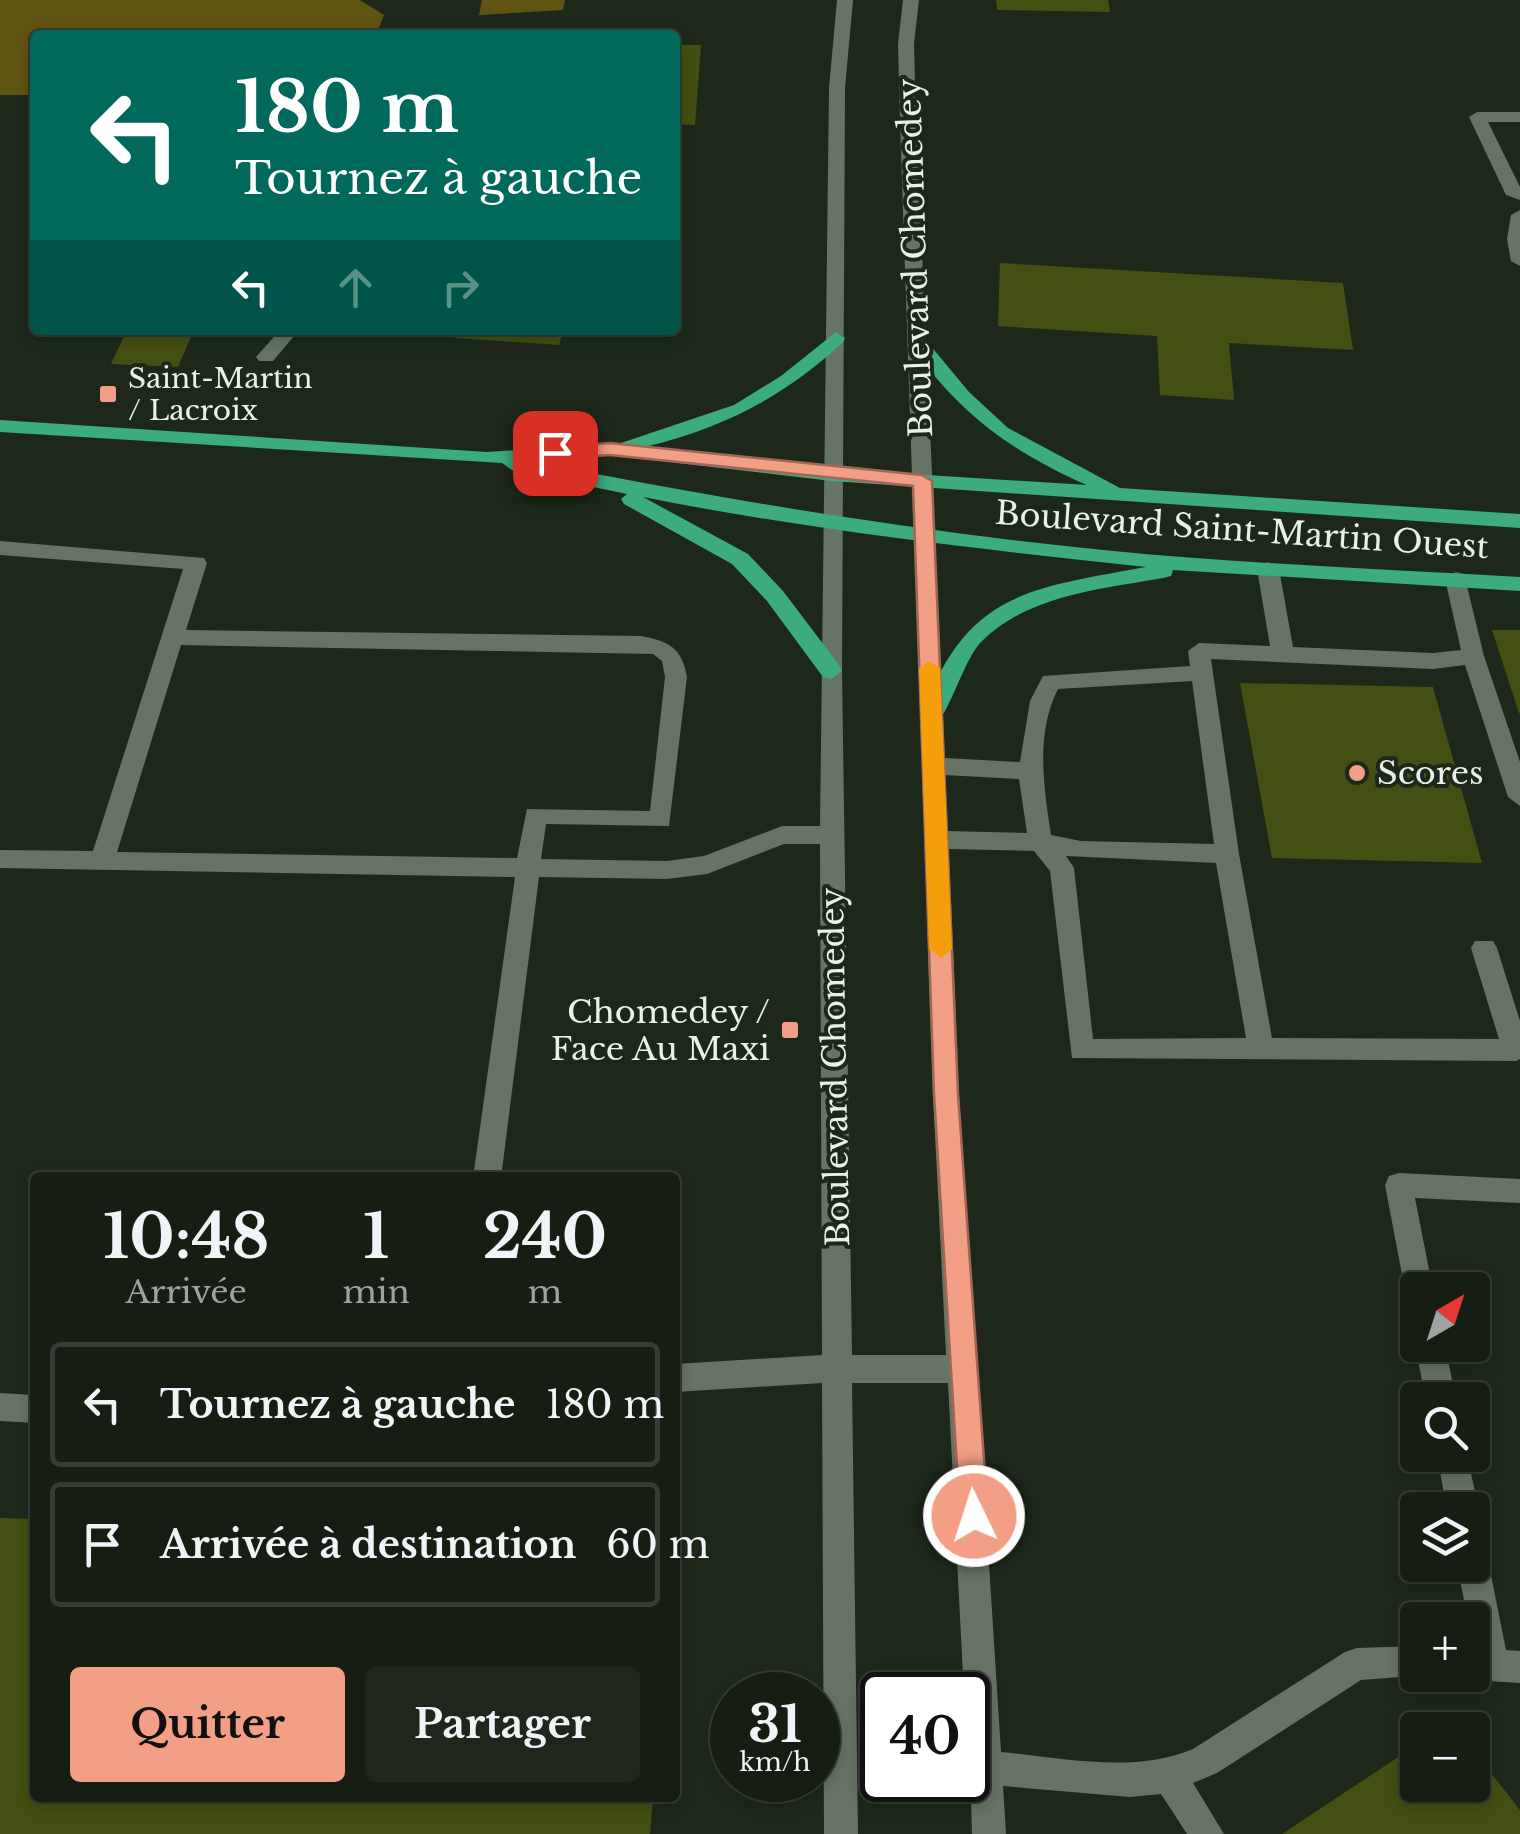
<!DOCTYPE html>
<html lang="fr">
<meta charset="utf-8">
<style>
body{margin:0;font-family:"Libre Baskerville",serif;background:#1f271d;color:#f1f3f6;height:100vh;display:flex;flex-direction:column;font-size:38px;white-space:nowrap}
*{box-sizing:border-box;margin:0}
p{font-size:32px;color:#9ea2a0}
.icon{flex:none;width:55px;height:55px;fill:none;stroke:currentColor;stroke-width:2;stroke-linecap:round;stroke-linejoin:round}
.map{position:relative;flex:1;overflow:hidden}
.panel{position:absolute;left:30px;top:1172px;width:650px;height:630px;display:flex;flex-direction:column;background:#161e14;border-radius:10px;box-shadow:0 5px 15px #0003,0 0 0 2px #353c34}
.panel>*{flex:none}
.top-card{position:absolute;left:30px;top:30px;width:650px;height:305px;border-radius:10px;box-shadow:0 5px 15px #0003,0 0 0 2px #353c34;background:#00695c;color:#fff;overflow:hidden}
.needle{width:65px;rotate:39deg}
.controls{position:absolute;left:1400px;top:1272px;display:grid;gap:20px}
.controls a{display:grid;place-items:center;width:90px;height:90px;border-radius:10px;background:#161e14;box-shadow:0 5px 15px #0003,0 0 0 2px #353c34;font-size:50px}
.speed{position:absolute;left:710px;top:1672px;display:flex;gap:20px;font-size:50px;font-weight:700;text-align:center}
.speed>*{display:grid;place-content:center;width:130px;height:130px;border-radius:50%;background:#161e14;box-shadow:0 5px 15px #0003,0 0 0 2px #353c34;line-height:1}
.speed small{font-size:25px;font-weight:400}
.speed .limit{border:5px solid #111;border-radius:15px;background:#fff;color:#111}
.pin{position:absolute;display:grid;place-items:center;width:85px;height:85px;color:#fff;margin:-42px;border-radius:20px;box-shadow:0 5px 15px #0006}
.me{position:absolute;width:110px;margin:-55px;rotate:356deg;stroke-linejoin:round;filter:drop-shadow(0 0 8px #0008)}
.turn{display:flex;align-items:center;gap:35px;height:210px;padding:0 40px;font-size:45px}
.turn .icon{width:130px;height:130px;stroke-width:2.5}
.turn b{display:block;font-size:70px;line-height:85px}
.lanes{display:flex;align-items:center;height:95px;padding:0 40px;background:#0003;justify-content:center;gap:50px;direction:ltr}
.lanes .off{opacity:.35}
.eta{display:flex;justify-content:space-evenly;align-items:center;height:170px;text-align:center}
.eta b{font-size:60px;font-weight:800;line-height:70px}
.cta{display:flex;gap:20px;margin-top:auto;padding:20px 40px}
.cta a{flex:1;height:115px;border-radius:10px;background:#f39f85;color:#111;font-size:40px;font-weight:800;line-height:115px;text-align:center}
.cta a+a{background:#1f271d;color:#f1f3f6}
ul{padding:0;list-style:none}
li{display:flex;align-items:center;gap:30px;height:125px;margin:0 20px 15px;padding:0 20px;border:5px solid #353c34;border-radius:10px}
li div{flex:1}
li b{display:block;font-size:38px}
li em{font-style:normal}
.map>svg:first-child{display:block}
.forest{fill:#605412}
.building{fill:#444f13}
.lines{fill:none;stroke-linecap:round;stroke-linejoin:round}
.minor{fill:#677364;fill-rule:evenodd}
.major{fill:#3cac7e;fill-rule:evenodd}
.route{fill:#f39f85;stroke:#9e6756;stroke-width:2.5}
.slow{fill:#f59e0b}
.poi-dot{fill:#f39f85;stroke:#1d281b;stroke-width:4}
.labels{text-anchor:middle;stroke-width:8;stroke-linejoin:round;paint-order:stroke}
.far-poi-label{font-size:28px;fill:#e9f1e8;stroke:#1d281b;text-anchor:start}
.street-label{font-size:32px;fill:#e9f1e8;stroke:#1d281b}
.poi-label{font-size:32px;fill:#e9f1e8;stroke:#1d281b;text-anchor:start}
</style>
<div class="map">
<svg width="1520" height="1834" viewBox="0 0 1520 1834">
<rect width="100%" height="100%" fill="#1d281b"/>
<g class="forest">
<path d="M 0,0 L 360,0 L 384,15 L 376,35 L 35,35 L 35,95 L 0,95 Z"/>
<path d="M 482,0 L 565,0 L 563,10 L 479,15 Z"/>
</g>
<g class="building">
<path d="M 996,0 L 1108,0 L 1110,12 L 997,10 Z"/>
<path d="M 675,45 L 701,45 L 695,125 L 675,124 Z"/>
<path d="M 1000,263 L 1343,283 L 1353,350 L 1229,343 L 1234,400 L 1160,395 L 1157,336 L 998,326 Z"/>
<path d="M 127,330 L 194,330 L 178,367 L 111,364 Z"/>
<path d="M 304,330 L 363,330 L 362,335 L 303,334 Z"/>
<path d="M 458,330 L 563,330 L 559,345 L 455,338 Z"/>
<path d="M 1492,630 L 1520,630 L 1520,713 L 1519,713 Z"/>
<path d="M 1240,683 L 1433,687 L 1482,863 L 1272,858 Z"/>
<path d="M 0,1518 L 35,1519 L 35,1798 L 653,1798 L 650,1834 L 0,1834 Z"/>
<path d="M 1418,1744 L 1418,1785 L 1472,1785 L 1472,1749 L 1520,1810 L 1520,1834 L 1282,1834 Z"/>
</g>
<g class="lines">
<g class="minor">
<path d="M 837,0 L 853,0 L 845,88 L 842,671 L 852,1355 L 946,1355 L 933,1094 L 900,122 L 898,44 L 903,0 L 919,0 L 914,44 L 916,122 L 945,758 L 1020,762 L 1030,701 L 1043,676 L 1190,666 L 1188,651 L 1199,643 L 1270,646 L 1257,569 L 1268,562 L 1279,569 L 1293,647 L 1433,653 L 1461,650 L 1445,579 L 1456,572 L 1464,574 L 1484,656 L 1520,762 L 1520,806 L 1508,797 L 1465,665 L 1433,669 L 1211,659 L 1239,854 L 1272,1038 L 1499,1039 L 1471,948 L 1475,941 L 1493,941 L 1497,948 L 1520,1021 L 1520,1059 L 1516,1061 L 1072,1058 L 1050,871 L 1034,851 L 949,849 L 959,1094 L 1001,1752 C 1064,1758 1133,1774 1193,1749 L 1345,1652 L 1357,1648 L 1418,1646 L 1418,1675 L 1426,1675 L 1361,1680 L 1217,1773 L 1193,1783 L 1224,1834 L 1187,1834 L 1161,1794 L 1130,1797 L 1003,1786 L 1006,1834 L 972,1834 L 968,1695 L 964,1695 L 948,1383 L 852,1383 L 858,1834 L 824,1834 L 822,1383 L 675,1392 L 675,1364 L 822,1355 L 820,844 L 784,844 L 707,874 L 667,879 L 539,877 L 501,1178 L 473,1178 L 515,877 L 0,868 L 0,850 L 93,851 L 183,569 L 0,555 L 0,541 L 204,558 L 207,563 L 186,630 L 641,636 C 669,641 682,648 687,677 L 669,826 L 546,824 L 541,859 L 667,861 L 704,856 L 782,826 L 820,826 L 829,88 ZM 181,645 L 653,654 L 662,661 L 665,677 L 650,811 L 527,809 L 517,858 L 117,852 ZM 1192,681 L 1214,844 L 1081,841 L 1051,835 C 1044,788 1035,734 1058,689 ZM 945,775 L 1019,779 L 1027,833 L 948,831 ZM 1066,856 L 1216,863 L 1246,1038 L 1093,1039 L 1074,868 Z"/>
<path d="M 1520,112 L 1520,122 L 1488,122 L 1520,187 L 1520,200 L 1506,195 L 1469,117 L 1477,112 Z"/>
<path d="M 1520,210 L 1520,266 L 1511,261 L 1507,239 L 1511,215 Z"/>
<path d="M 280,330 L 299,330 L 273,361 L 259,361 L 256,357 Z"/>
<path d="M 1399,1173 L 1520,1179 L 1520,1203 L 1415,1198 L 1433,1290 L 1418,1290 L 1418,1302 L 1409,1299 L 1405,1290 L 1385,1185 L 1389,1176 Z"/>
<path d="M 1418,1340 L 1418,1345 L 1445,1345 L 1456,1400 L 1426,1400 L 1415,1345 Z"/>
<path d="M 0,1393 L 35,1395 L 35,1423 L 0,1421 Z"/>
<path d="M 1437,1455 L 1467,1455 L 1479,1510 L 1474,1521 L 1472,1510 L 1447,1510 Z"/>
<path d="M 1472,1545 L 1483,1549 L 1488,1560 L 1506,1650 L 1520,1651 L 1520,1683 L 1472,1680 L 1460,1675 L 1472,1675 L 1472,1620 L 1468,1620 L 1457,1565 L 1472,1565 Z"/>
</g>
<path class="major" d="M 836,332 L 845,338 L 843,342 C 784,397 723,428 645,447 L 832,469 L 1087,485 C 1008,450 959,413 909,343 L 918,337 L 925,339 L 969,392 L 1008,428 L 1120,488 L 1520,514 L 1520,528 L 832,481 L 610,455 L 530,461 C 750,505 972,541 1195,558 C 1303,566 1412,571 1520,577 L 1520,591 L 1173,570 L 1171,576 L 1163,578 C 1101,589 1028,595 981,642 C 963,660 947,723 931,727 L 920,719 C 965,593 1025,589 1146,567 C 978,549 809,530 643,497 L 748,554 L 783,591 L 839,665 L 842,671 L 831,679 L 823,677 L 767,601 L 732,564 L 624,504 L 621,499 L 627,494 L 512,470 L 502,463 L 0,432 L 0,420 L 487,452 L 618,444 L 734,405 L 781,376 Z"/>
</g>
<path class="route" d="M 610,443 L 922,475 L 932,481 L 958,1094 L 988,1516 L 984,1526 L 974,1530 L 964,1526 L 960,1516 L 934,1094 L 913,486 L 610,455 L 555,459 L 546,453 L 555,447 Z"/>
<path class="slow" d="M 929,661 L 940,668 L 952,949 L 941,958 L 929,949 L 919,668 Z"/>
<g class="poi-dot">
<rect x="98" y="384" width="20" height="20" rx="5"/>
<circle cx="1357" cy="773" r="10"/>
<rect x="780" y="1020" width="20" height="20" rx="5"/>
</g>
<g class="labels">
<g class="far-poi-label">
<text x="128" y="388">Saint-Martin<tspan x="128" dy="32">/ Lacroix</tspan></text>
</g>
<g class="street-label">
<text transform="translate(915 258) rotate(-92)" y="11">Boulevard Chomedey</text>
<text transform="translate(1242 530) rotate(4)" y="11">Boulevard Saint-Martin Ouest</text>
<text transform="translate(835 1067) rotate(-91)" y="11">Boulevard Chomedey</text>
</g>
<g class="poi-label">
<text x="1377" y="784">Scores</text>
<text x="770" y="1023" text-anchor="end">Chomedey /<tspan x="770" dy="37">Face Au Maxi</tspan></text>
</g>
</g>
</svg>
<div class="controls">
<a><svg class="needle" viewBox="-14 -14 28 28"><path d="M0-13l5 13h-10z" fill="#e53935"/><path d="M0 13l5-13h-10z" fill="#9ea2a0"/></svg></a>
<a><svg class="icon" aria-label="search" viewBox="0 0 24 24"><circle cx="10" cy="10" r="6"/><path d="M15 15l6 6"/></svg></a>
<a><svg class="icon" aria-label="layers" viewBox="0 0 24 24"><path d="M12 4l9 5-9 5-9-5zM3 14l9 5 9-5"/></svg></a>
<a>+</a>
<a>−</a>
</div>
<div class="speed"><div>31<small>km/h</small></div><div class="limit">40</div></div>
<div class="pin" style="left:555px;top:453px;background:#d93025"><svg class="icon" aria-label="arrive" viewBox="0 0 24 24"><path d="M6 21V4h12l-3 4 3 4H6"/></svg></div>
<svg class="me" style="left:974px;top:1516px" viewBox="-20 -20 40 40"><circle r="17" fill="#f39f85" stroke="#fff" stroke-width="3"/><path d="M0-11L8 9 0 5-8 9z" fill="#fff"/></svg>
<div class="top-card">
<div class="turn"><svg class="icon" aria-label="left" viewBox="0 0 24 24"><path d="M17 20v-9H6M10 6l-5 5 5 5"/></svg><div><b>180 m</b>Tournez à gauche</div></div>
<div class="lanes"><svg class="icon" aria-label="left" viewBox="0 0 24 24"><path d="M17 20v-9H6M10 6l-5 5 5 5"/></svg><svg class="icon off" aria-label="ahead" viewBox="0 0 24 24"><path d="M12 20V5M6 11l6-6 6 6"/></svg><svg class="icon off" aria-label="right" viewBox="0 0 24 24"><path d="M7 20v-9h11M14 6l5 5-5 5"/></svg></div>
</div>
<section class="panel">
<div class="eta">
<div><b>10:48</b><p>Arrivée</p></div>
<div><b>1</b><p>min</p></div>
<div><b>240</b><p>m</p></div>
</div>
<ul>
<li><svg class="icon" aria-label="left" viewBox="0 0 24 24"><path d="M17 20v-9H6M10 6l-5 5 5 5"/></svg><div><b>Tournez à gauche</b></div><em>180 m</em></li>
<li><svg class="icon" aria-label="arrive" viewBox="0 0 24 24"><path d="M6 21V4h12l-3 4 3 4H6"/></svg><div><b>Arrivée à destination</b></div><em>60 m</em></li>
</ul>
<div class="cta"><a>Quitter</a><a>Partager</a></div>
</section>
</div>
